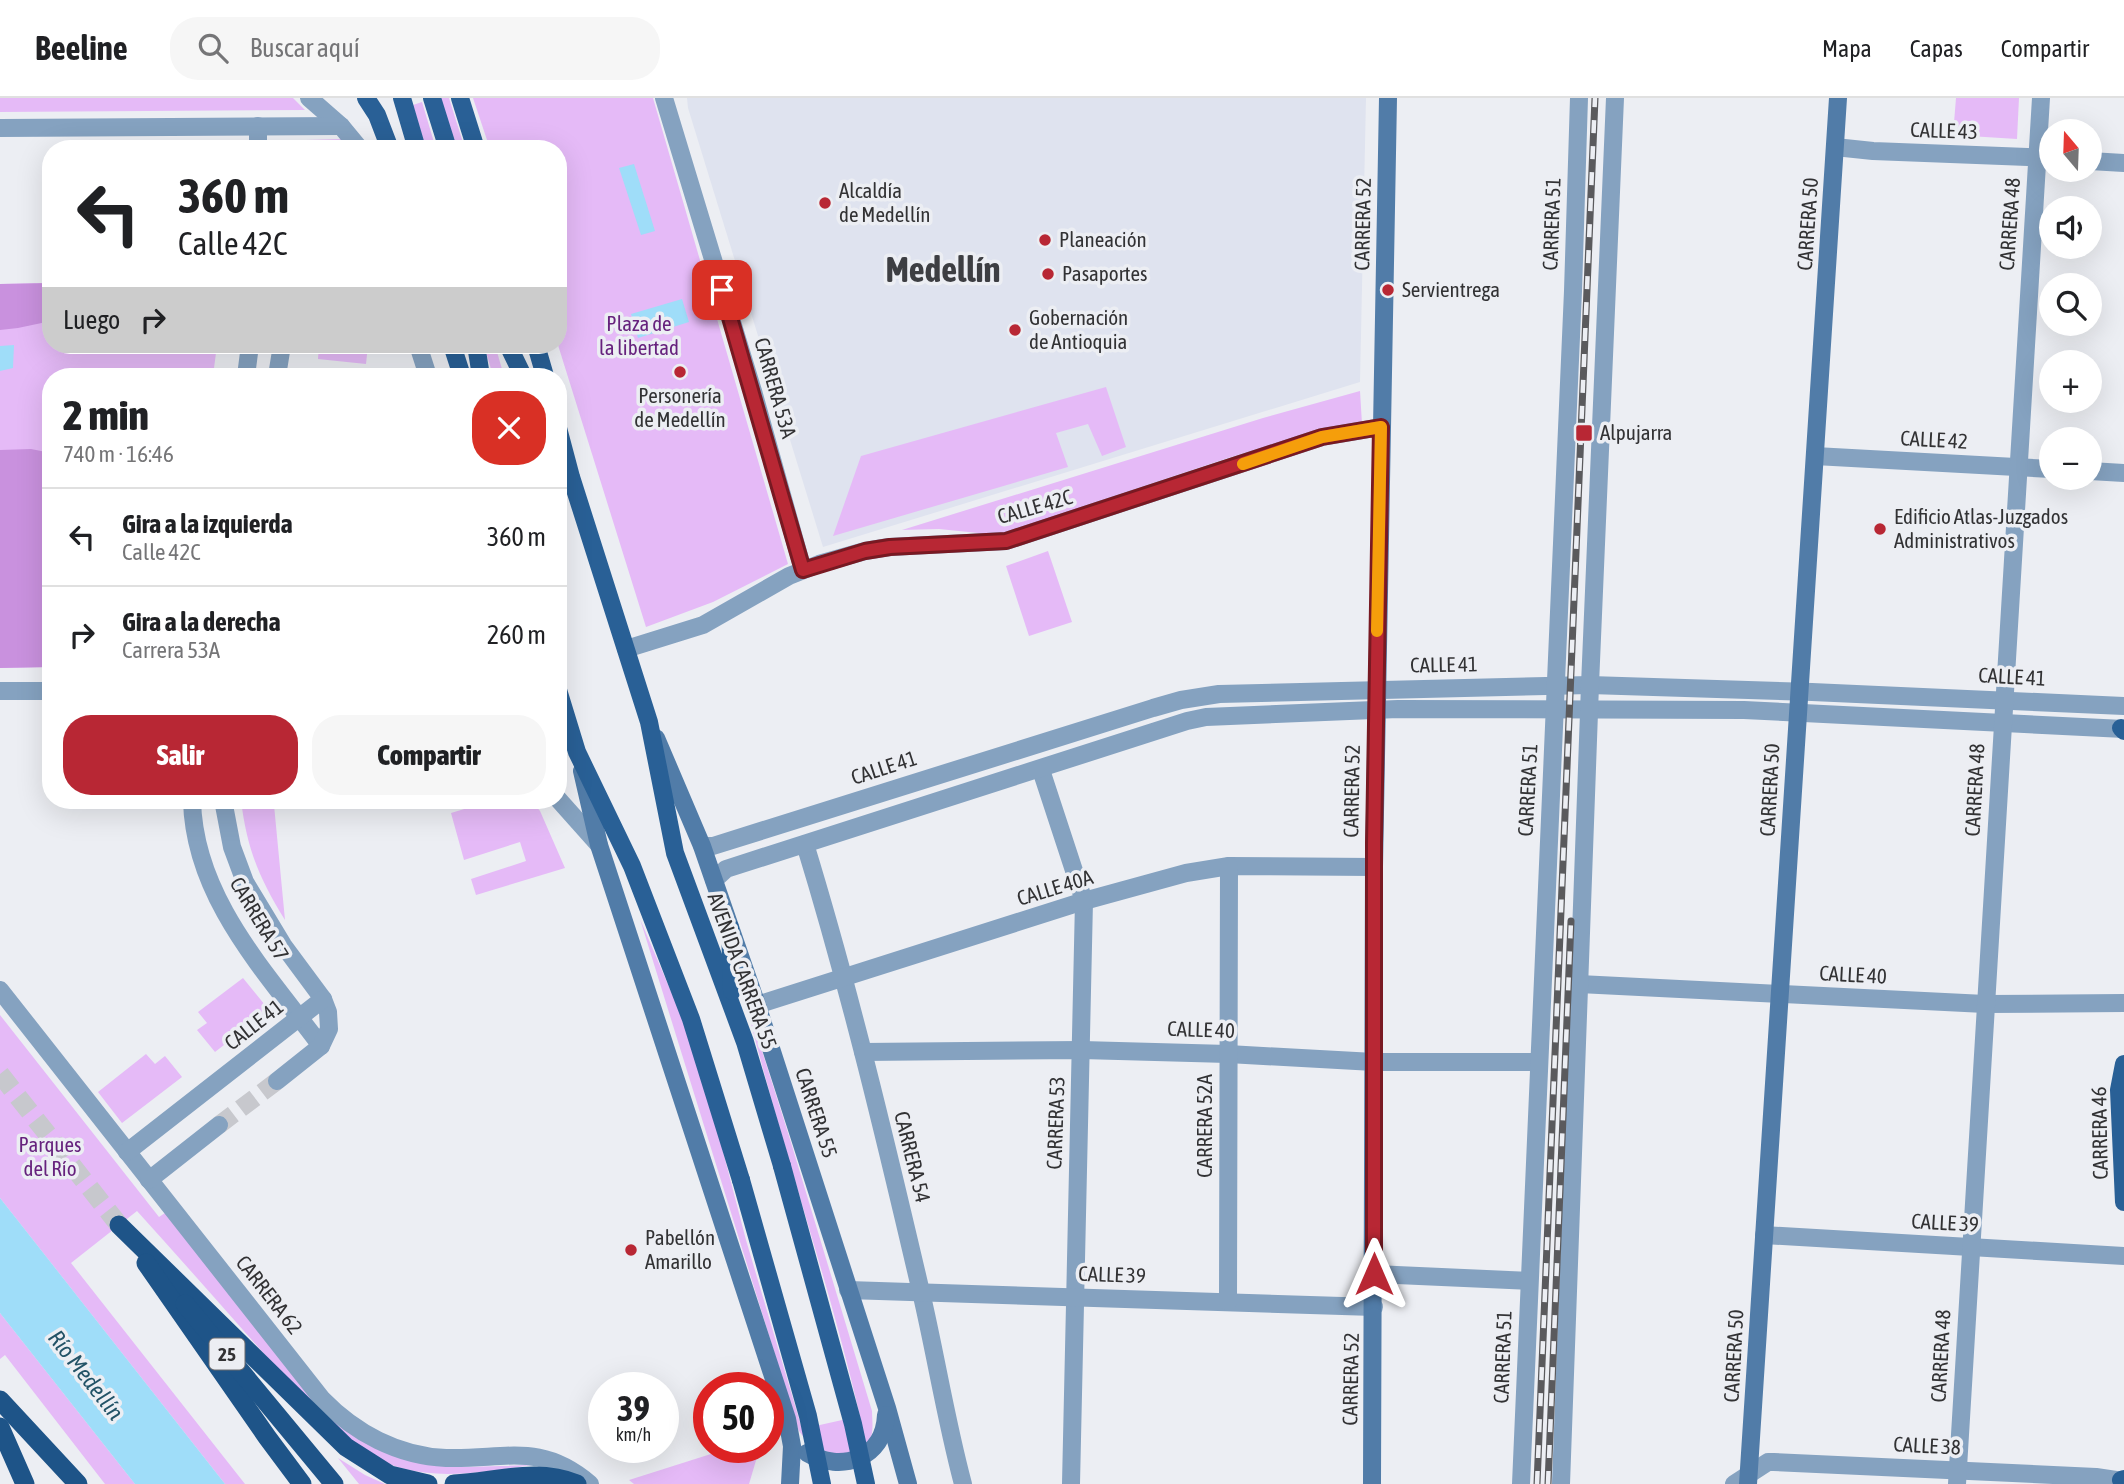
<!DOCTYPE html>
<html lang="es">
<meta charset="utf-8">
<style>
body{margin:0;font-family:"Asap Condensed",sans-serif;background:#f6f6f6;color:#202124;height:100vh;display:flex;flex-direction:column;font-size:26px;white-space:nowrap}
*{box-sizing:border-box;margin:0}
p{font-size:23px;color:#757577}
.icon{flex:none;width:38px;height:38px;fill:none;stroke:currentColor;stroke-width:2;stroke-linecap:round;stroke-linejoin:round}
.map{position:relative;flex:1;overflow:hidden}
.side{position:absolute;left:42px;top:270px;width:525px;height:441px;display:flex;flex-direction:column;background:#fff;border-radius:28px;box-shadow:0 7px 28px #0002}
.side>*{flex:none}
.banner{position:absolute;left:42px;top:42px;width:525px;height:214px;border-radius:28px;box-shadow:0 7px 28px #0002;background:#fff;color:#202124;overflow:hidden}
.needle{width:46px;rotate:341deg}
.tools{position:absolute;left:2039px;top:21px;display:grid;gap:14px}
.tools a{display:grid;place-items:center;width:63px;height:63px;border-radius:50%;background:#fff;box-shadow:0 7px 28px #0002;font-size:35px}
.speed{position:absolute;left:588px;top:1274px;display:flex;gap:14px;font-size:35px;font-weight:700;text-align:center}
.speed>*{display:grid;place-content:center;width:91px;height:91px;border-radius:50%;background:#fff;box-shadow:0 7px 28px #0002;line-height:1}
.speed small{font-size:18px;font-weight:400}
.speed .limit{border:10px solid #d22;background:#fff;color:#111}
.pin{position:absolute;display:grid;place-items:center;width:60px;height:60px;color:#fff;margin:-30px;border-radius:14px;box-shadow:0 4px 10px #0006}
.me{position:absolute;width:77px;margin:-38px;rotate:0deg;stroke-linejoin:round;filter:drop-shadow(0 0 5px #0008)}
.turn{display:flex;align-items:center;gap:24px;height:147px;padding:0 21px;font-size:32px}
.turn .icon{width:91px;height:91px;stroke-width:2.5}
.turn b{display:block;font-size:49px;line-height:60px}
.then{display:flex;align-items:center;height:66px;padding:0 21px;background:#0003;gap:14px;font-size:26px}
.round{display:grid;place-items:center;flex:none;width:74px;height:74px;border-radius:28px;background:#f6f6f6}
.overview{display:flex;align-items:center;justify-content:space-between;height:119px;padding:0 21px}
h1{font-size:42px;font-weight:800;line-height:52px}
.cta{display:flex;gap:14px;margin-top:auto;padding:14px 21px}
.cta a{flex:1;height:80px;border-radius:28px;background:#b82734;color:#fff;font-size:28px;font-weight:800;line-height:80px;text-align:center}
.cta a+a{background:#f6f6f6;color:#202124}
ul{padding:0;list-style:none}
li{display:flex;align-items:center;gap:21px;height:98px;padding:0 21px;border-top:2px solid #e0e0e0}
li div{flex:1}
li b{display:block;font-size:26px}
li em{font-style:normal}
header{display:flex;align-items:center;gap:42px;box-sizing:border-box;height:98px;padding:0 35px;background:#fff;border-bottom:2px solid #e0e0e0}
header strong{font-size:33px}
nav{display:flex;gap:38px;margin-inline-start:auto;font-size:24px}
.search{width:490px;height:63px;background:#f6f6f6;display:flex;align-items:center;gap:18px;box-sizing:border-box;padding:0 24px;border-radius:28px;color:#757577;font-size:26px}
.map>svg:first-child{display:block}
.built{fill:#dfe3ef}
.green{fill:#e5baf7}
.forest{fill:#c991de}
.water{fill:#9fddf9}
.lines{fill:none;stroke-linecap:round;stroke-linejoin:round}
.tertiary-tunnel{stroke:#c7c8cd;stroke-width:18;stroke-dasharray:18 9;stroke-linecap:butt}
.trunk-tunnel{stroke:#c7c8cd;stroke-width:19;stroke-dasharray:19 10;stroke-linecap:butt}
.minor{stroke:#85a2c0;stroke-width:18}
.tertiary{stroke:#85a2c0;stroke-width:18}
.secondary{stroke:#517ca8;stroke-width:18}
.primary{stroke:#296096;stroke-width:18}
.trunk{stroke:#1e5488;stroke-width:19}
.rail-casing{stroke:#5a5a5d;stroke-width:7}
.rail{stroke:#eceef3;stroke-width:4.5;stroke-dasharray:13;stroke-linecap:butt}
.primary-bridge{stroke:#296096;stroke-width:18}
.route-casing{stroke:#781922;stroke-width:18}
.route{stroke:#b82734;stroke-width:12}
.slow{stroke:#f59e0b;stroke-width:12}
.poi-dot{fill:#b82734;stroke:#eceef3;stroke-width:2.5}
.labels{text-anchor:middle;stroke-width:7;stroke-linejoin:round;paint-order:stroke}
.shield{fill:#eceef3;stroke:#6a6a6d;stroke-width:2}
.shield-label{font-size:19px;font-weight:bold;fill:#323234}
.street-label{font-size:21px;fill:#323234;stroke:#eceef3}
.poi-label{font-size:21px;fill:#323234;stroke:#eceef3;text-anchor:start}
.park-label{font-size:21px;fill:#66227d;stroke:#eceef3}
.water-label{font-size:23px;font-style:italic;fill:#235367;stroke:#eceef3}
.town-label{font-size:35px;font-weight:bold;fill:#3d3e42;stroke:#eceef3}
</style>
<header>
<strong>Beeline</strong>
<div class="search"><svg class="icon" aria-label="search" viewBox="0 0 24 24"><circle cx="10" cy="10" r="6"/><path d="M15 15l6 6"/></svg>Buscar aquí</div>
<nav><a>Mapa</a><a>Capas</a><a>Compartir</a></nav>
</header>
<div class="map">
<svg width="2124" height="1386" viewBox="0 0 2124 1386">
<rect width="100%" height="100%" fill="#eceef3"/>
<path class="built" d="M 687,0 L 1366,0 L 1360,284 L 823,449 L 688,10 Z"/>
<g class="green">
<path d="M 0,0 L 293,0 L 305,12 L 0,14 Z"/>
<path d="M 440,0 L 449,0 L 465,51 L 456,51 Z"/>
<path d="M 473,0 L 653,0 L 788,466 L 713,504 L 646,529 L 558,247 L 558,51 L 490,51 Z"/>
<path d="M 1956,0 L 2019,0 L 2017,41 L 1953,37 Z"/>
<path d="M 422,4 L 436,51 L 426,51 L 413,7 Z"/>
<path d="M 343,41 L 348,51 L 269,51 L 269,43 Z"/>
<path d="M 51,185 L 51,247 L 217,247 L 213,278 L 51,278 L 51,569 L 0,570 L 0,186 Z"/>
<path d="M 319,247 L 368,247 L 366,266 L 318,261 Z"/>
<path d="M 484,247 L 495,247 L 504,278 L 493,278 Z"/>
<path d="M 1106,289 L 1126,349 L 1102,358 L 1088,326 L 1056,335 L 1068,369 L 833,438 L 861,358 Z"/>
<path d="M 1360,293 L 1362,326 L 1310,335 L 1228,360 L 998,437 L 939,431 L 902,432 L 1263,320 Z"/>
<path d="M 1048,453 L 1072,524 L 1029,538 L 1006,468 Z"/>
<path d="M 241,702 L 288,702 L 288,705 L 274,707 L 285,822 C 259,780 247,751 241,702 Z"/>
<path d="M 494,702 L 531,702 L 540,713 L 565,770 L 476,797 L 471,781 L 526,763 L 520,744 L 464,762 L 451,715 Z"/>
<path d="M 640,821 L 681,917 L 720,1042 L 746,1142 L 802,1331 L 860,1318 C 827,1175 777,1036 743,893 L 789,1038 L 872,1313 C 872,1322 874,1333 870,1341 C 855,1368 811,1355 798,1331 Z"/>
<path d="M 243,880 L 269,912 L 215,954 L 197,932 L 207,925 L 198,914 Z"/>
<path d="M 0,917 L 159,1119 L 165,1115 L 319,1308 L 428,1366 L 465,1369 L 532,1367 C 489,1373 444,1382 401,1370 C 345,1355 281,1274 243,1232 C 208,1192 172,1152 137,1113 L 71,1165 L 245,1386 L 225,1386 L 0,1100 Z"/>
<path d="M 146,956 L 155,966 L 165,958 L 182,979 L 122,1025 L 98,994 Z"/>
<path d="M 0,1215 L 135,1386 L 105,1386 L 5,1257 L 0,1261 Z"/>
<path d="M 733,1349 L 760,1349 L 749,1386 L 634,1386 L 629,1382 Z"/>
<path d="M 338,1360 L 365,1377 L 385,1386 L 359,1386 Z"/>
</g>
<g class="forest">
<path d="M 51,185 L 51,223 L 18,230 L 0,232 L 0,186 Z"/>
<path d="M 31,351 L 51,355 L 51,569 L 0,570 L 0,352 Z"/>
</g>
<g class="water">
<path d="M 634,66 L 655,133 L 641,137 L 619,70 Z"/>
<path d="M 682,201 L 689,224 L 638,240 L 631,216 Z"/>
<path d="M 14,247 L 13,270 L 0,273 L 0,248 Z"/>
<path d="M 0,1100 L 26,1133 L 225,1386 L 135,1386 L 0,1215 Z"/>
</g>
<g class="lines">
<path class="tertiary-tunnel" d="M 219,1027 L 277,983"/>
<path class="trunk-tunnel" d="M 0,976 L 119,1127"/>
<g class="minor">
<path d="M 664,0 L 753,293 L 803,472"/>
<path d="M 1835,49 L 1873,53 L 2051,60"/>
<path d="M 258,51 L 258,28"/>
<path d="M 2090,63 L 2124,65"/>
<path d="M 1815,358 L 2051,371"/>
<path d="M 2090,373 L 2124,375"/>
<path d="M 626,551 L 703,527 L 789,478 L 819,466 L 865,453 L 889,449 L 1006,443 L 1322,339 L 1381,329"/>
<path d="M 0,593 L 51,593"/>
<path d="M 1041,672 L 1084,803 L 1071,1386"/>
<path d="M 805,746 C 850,893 886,1044 921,1194 C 936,1258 946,1323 963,1386"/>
<path d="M 1579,886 L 1985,906 L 2124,905"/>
<path d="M 757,907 L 1084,803 L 1186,775 L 1229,768 L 1374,769"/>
<path d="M 863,954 L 1082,952 L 1228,956 L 1374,964 L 1539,964"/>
<path d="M 1764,1137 L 2124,1158"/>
<path d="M 1374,1176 L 1529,1183"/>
<path d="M 848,1192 L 1374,1209"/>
<path d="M 1228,1204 L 1229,768"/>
</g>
<g class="tertiary">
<path d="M 309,0 L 341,28 L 360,51"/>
<path d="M 0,30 L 341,28"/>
<path d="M 418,247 L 428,278"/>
<path d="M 246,278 L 250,247"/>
<path d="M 277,278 L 282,247"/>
<path d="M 558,701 L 599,747"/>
<path d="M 192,702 C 194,800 266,874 321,948"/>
<path d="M 223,702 L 232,749 L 245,784 L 283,847 L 323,901 L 328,914 L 329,931 L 321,948 L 277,983"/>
<path d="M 702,748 L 713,748 L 1153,610 L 1181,602 L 1219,596 L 1590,587 L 1812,594 L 2124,608"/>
<path d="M 714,782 L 726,771 L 1187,623 L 1206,619 L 1398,611 L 1744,612 L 2124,631"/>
<path d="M 0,892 L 322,1301 C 355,1335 398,1358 446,1360 C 504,1362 540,1343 590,1386"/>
<path d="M 127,1054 L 323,901"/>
<path d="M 149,1082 L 219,1027"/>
<path d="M 1521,1386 L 1573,193 L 1579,0"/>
<path d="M 1561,1386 L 1590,587 L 1615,0"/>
<path d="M 1734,1386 L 1768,1364 L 1774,1364 L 2096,1379 L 2124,1383"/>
<path d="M 1957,1386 L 2041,0"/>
</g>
<g class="secondary">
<path d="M 656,640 L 702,748 L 757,907 L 887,1310 L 908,1386"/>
<path d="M 582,673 L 599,747 L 787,1321 L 792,1348 L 790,1386"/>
<path d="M 807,1355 C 841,1375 884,1361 886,1317"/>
<path d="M 1372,1386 L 1374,769 L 1388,0"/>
<path d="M 1748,1386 L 1838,0"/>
</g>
<g class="primary">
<path d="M 366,0 L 377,17 L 390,51"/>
<path d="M 402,0 L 417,51"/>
<path d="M 432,0 L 448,51"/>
<path d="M 460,0 L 476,51"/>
<path d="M 452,247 L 462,278"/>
<path d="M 476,247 L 481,278"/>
<path d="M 508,247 L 523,278"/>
<path d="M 536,247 L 545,278"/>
<path d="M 558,330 L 571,379 L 649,624 L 675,755 L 745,944 L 782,1068"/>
<path d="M 558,592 L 577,654 L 632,768 L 691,921 L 741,1082"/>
<path d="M 2121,630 L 2124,633"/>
<path d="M 730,829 L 732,893"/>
<path d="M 2124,966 L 2119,992 L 2124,1104"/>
<path d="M 2121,1382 L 2124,1381"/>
</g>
<g class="trunk">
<path d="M 119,1127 L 346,1349 L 390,1377 L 428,1386"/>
<path d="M 146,1165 L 267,1339 L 302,1386"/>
<path d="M 185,1206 L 334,1386"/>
<path d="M 0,1302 L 78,1386"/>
<path d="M 0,1329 L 25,1386"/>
<path d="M 454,1386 C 495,1384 537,1369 577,1386"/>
</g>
<g class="rail-casing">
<g id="rail">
<path d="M 1537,1386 L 1595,0"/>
<path d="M 1548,1386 L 1571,823"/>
</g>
</g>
<use href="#rail" class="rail"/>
<g class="primary-bridge">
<path d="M 782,1068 L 853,1326 L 866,1386"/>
<path d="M 741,1082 L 808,1318 L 822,1386"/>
</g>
</g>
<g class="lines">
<g class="route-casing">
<path id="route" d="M 722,192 L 803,472 L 865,453 L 890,449 L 1006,443 L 1322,339 L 1381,329 L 1374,745 L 1374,1176"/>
</g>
<use href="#route" class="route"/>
<path class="slow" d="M 1243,366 L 1322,339 L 1381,329 L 1377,533"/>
</g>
<g class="poi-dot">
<circle cx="825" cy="105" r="7"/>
<circle cx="1045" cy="142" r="7"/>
<circle cx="1048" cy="176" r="7"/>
<circle cx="1388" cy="192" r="7"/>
<circle cx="1015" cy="232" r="7"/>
<circle cx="680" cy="274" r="7"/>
<rect x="1575" y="326" width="18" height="18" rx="3.5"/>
<circle cx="1880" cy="431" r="7"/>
<circle cx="631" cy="1152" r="7"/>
</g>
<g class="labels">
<rect class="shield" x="209.5" y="1240.5" width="35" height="31" rx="5"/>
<g class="shield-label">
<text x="227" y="1263">25</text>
</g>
<g class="street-label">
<text transform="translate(1944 33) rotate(2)" y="7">CALLE 43</text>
<text transform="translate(1363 126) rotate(-89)" y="7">CARRERA 52</text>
<text transform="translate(1552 126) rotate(-88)" y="7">CARRERA 51</text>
<text transform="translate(1808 126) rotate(-86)" y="7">CARRERA 50</text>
<text transform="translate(2010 126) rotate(-86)" y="7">CARRERA 48</text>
<text transform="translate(775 290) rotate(74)" y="7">CARRERA 53A</text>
<text transform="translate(1934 342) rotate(3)" y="7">CALLE 42</text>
<text transform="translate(1035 409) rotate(-16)" y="7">CALLE 42C</text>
<text transform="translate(1444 567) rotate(-1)" y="7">CALLE 41</text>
<text transform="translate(2012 579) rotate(3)" y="7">CALLE 41</text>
<text transform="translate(884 670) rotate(-18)" y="7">CALLE 41</text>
<text transform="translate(1528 692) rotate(-87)" y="7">CARRERA 51</text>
<text transform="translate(1770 692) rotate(-87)" y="7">CARRERA 50</text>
<text transform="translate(1975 692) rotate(-87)" y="7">CARRERA 48</text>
<text transform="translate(1352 693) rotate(-89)" y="7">CARRERA 52</text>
<text transform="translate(1055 790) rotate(-17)" y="7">CALLE 40A</text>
<text transform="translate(259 821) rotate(59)" y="7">CARRERA 57</text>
<text transform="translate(742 873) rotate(70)" y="7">AVENIDA CARRERA 55</text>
<text transform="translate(1853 877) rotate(3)" y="7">CALLE 40</text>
<text transform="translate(254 927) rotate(-38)" y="7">CALLE 41</text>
<text transform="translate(1201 932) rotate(2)" y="7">CALLE 40</text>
<text transform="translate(816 1015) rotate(72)" y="7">CARRERA 55</text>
<text transform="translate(1056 1025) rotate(-88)" y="7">CARRERA 53</text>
<text transform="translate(1205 1028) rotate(-90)" y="7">CARRERA 52A</text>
<text transform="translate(2100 1035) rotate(-91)" y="7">CARRERA 46</text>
<text transform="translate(912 1059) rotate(76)" y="7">CARRERA 54</text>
<text transform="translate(1945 1125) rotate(3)" y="7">CALLE 39</text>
<text transform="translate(1112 1177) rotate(2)" y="7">CALLE 39</text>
<text transform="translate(269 1197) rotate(52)" y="7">CARRERA 62</text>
<text transform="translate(1734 1258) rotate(-87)" y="7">CARRERA 50</text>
<text transform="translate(1941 1258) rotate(-87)" y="7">CARRERA 48</text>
<text transform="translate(1503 1259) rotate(-88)" y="7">CARRERA 51</text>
<text transform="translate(1351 1281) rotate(-89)" y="7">CARRERA 52</text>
<text transform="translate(1927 1348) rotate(3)" y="7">CALLE 38</text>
</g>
<g class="poi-label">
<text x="839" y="100">Alcaldía<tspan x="839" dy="24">de Medellín</tspan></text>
<text x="1059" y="149">Planeación</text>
<text x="1062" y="183">Pasaportes</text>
<text x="1402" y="199">Servientrega</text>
<text x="1029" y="227">Gobernación<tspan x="1029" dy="24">de Antioquia</tspan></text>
<text x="680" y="305" text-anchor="middle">Personería<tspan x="680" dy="24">de Medellín</tspan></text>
<text x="1600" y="342">Alpujarra</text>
<text x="1894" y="426">Edificio Atlas-Juzgados<tspan x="1894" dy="24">Administrativos</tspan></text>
<text x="645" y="1147">Pabellón<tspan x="645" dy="24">Amarillo</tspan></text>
</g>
<g class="park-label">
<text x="639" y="233">Plaza de<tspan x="639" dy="24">la libertad</tspan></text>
<text x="50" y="1054">Parques<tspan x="50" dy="24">del Río</tspan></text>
</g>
<g class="water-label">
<text transform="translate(86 1277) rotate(52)" y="8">Río Medellín</text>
</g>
<g class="town-label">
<text x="943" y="184">Medellín</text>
</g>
</g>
</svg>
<div class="tools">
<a><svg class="needle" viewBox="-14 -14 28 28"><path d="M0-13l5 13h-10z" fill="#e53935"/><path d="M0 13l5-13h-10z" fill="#757577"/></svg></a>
<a><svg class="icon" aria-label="sound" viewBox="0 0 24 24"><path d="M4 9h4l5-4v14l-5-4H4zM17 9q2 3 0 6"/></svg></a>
<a><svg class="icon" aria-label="search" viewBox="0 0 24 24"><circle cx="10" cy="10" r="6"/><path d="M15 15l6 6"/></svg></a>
<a>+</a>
<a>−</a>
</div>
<div class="speed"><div>39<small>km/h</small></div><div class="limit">50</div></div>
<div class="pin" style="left:722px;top:192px;background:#d93025"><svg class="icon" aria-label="arrive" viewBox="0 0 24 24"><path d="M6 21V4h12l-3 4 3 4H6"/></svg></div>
<svg class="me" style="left:1374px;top:1176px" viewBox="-20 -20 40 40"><path d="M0-17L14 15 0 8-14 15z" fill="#b82734" stroke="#fff" stroke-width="4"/></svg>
<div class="banner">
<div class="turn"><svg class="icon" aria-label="left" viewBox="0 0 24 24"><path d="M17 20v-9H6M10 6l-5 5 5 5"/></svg><div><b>360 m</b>Calle 42C</div></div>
<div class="then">Luego<svg class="icon" aria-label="right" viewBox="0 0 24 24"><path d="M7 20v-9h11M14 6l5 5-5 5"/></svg></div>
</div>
<section class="side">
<div class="overview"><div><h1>2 min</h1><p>740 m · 16:46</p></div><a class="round" style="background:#d93025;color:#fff"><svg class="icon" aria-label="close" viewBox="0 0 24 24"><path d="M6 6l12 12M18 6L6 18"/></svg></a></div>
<ul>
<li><svg class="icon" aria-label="left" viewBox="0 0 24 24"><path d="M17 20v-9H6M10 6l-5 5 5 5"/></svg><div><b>Gira a la izquierda</b><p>Calle 42C</p></div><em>360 m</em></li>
<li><svg class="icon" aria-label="right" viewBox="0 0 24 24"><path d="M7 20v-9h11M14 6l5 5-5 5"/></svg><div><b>Gira a la derecha</b><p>Carrera 53A</p></div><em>260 m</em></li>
</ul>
<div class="cta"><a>Salir</a><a>Compartir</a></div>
</section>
</div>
